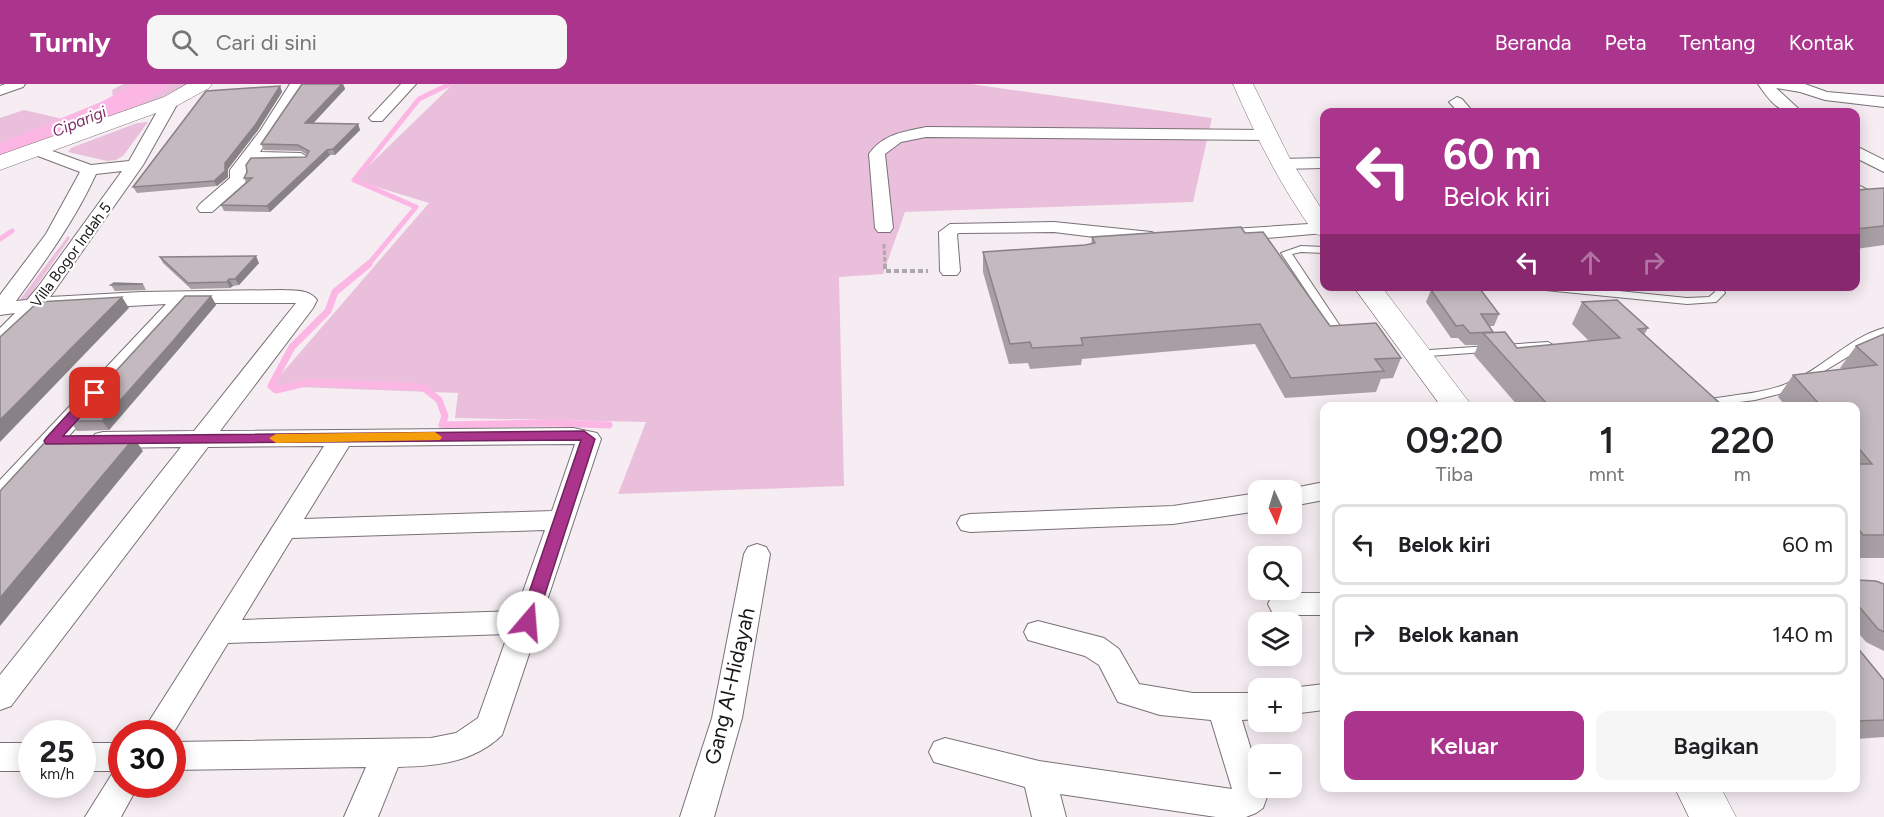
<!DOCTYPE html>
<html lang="id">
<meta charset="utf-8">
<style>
body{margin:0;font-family:Figtree,sans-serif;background:#f6f6f6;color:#202124;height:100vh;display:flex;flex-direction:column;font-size:22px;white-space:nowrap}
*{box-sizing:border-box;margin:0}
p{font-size:20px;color:#757577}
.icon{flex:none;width:33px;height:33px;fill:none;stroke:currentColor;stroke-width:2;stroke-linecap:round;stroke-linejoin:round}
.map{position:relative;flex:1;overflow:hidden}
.drawer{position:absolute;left:1320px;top:318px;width:540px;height:390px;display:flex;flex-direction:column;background:#fff;border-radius:12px;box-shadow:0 3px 15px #0003}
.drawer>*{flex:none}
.guide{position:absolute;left:1320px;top:24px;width:540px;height:183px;border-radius:12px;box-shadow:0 3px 15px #0003;background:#ab348c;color:#fff;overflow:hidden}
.needle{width:39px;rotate:176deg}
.controls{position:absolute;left:1248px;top:396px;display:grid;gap:12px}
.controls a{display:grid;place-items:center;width:54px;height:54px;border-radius:12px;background:#fff;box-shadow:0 3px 15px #0003;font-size:30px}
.speed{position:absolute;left:18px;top:636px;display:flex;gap:12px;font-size:30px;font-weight:700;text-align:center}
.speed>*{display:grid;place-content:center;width:78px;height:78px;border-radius:50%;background:#fff;box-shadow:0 3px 15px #0003;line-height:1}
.speed small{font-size:15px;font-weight:400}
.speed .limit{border:9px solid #d22;background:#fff;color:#111}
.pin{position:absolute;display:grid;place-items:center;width:51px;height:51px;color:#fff;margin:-26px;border-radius:12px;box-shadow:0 3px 9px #0006}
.me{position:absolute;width:66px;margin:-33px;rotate:18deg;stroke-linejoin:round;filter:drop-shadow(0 0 4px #0008)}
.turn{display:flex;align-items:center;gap:21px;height:126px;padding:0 24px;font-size:27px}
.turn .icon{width:78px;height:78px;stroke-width:2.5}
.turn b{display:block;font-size:42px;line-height:51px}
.lanes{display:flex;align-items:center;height:57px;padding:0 24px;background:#0003;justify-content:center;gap:30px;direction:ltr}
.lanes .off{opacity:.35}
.eta{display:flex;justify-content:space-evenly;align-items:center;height:102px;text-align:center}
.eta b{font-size:36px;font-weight:600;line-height:42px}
.action{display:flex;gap:12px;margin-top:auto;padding:12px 24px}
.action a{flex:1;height:69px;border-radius:12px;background:#ab348c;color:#fff;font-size:24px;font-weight:600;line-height:69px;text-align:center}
.action a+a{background:#f6f6f6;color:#202124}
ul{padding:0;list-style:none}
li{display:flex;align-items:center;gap:18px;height:81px;margin:0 12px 9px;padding:0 12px;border:3px solid #e0e0e0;border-radius:12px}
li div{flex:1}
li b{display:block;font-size:22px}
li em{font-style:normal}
header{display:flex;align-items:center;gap:36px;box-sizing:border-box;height:84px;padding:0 30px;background:#ab348c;color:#fff}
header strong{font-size:28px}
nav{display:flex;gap:33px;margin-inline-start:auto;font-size:21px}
.search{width:420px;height:54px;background:#f6f6f6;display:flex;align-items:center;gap:15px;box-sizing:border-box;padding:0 21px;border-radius:12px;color:#757577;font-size:22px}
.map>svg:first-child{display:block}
.green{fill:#eabfdb}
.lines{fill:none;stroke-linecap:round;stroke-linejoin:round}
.stream-far1{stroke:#fcb6e4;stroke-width:5}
.stream{stroke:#fcb6e4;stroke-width:7}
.river{fill:#fcb6e4;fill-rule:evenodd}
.lane-casing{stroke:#797176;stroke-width:2}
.street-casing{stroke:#797176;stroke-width:2}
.secondary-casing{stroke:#797176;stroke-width:1}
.path-far1{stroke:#aea7ac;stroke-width:3;stroke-dasharray:4.5 2;stroke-linecap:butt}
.path{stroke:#aea7ac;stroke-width:4;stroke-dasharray:5 3;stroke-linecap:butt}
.lane{fill:#fff;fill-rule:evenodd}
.street{fill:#fff;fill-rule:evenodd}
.secondary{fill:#fff;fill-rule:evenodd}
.wall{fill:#a89fa4}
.shaded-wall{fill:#888286}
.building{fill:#c3b9bf;stroke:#888286;stroke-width:1.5}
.route{fill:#ab348c;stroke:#6f225b;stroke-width:1.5}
.slow{fill:#f59e0b}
.labels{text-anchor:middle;stroke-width:4.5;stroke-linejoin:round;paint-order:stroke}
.far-street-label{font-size:15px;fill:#191618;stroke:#fff}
.far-water-label{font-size:16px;font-style:italic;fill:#7c2d66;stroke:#fff}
.near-street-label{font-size:21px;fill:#191618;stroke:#fff}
</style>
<header>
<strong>Turnly</strong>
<div class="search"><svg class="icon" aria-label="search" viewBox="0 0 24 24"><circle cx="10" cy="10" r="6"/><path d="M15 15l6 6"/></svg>Cari di sini</div>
<nav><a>Beranda</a><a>Peta</a><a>Tentang</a><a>Kontak</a></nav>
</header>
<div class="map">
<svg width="1884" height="733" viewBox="0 0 1884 733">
<rect width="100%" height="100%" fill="#f6edf3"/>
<g class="green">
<path d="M 123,0 L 205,0 L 0,84 L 0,34 L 24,26 L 63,35 L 113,13 L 112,6 Z"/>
<path d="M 453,0 L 971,0 L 1212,34 L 1193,118 L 905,128 L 883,190 L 839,193 L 844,402 L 618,410 L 646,338 L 455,334 L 458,309 L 271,302 L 429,119 L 354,96 Z"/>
<path d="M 148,38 L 123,72 L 116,76 L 107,77 L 68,68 L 71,64 L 137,39 Z"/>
<path d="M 68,152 L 70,154 L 26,217 L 18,218 Z"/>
</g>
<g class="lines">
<g class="stream-far1">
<path d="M 0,155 L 12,147"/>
<path d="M 367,182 L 416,123 L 354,96 L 419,15 L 450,0"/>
</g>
<path class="stream" d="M 369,180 L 335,208 L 328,227 L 292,263 L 271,302 L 276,306 L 310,298 L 423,303 L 439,316 L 445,332 L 442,341 L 551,339 L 609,341"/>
<path class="river" d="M 134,0 L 169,0 L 165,6 L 121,30 L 0,80 L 0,59 L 101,18 Z"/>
<g class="lane-casing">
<g id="lane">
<path d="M 1856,100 L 1884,114 L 1884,121 L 1856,106 Z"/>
<path d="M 1301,162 L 1324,163 L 1324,169 L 1301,168 L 1292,170 L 1344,248 L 1343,250 L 1335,250 L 1281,169 Z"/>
<path d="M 1530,202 L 1570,202 L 1687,214 L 1709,213 L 1715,208 L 1712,202 L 1722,202 L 1725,209 L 1716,218 L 1687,220 L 1535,205 Z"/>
<path d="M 1884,244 L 1884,251 L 1791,307 L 1755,316 L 1708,322 L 1690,322 L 1692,319 L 1700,317 C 1732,310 1766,311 1795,296 C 1826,281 1851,253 1884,244 Z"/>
<path d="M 1548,258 L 1553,261 L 1552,263 L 1415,273 L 1410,270 L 1415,267 Z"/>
</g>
</g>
<g class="street-casing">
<g id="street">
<path d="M 5,0 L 25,0 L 23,3 L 0,11 L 0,2 Z"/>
<path d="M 290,0 L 305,0 L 260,68 L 301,69 L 309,74 L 307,78 L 253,78 L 246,86 L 248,95 L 245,99 L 212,128 L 200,128 L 197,124 L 200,120 L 230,94 L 230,86 L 260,47 Z"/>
<path d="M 401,0 L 416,0 L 382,37 L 372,37 L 369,34 L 372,31 Z"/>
<path d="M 1758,0 L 1805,0 L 1827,8 L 1884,13 L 1884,23 L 1825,16 L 1800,8 L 1776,4 L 1802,28 C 1778,30 1771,18 1758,0 Z"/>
<path d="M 171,12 L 179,17 L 143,81 L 50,213 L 141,208 L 282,206 C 295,207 309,205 317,216 L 313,224 L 220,347 L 573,344 L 597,349 L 601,355 L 502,651 C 473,679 436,682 398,683 L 378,733 L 344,733 L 366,683 L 172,686 L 172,658 L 431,654 L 456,649 L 478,634 L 508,550 L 228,559 L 172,651 L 141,650 L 324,362 L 208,363 L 11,622 L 0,626 L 0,591 L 181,363 L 103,364 L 95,362 L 91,356 L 95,350 L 103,348 L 194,347 L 296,219 L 189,219 L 9,418 L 0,421 L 0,396 L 166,220 L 39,227 L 7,260 L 0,262 L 0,244 L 15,229 L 0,231 L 0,211 L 46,150 L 80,88 L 30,69 L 28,66 L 36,61 L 91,81 L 129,77 L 163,17 ZM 122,87 L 38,203 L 27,216 L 16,217 C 46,176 75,136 96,90 ZM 575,360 L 552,427 L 304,435 L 349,362 ZM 545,446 L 516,527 L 242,536 L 292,454 Z"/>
<path d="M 1457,13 L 1462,15 L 1473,28 L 1458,28 L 1449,18 Z"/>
<path d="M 926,43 L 1265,46 L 1273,51 L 1265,56 L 926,53 L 901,58 L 885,70 L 893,144 L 890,148 L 878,148 L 875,144 L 869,70 C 883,50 903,48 926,43 Z"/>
<path d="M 1856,62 L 1884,76 L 1884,88 L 1856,74 Z"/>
<path d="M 1324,74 L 1324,84 L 1280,85 L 1272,80 L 1280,75 Z"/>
<path d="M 1054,138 L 1151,148 L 1158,150 L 1160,154 L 1158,158 L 1151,160 L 1054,148 L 959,149 L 957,150 L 960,187 L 957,191 L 943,191 L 940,187 L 939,148 L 950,140 Z"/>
<path d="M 1324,139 L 1324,149 L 1233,157 L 1226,155 L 1224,151 L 1226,147 L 1233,145 Z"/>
<path d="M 1324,398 L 1324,416 L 1292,422 L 1292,406 L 1284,406 Z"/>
<path d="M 1258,409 L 1258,427 L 1173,440 L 970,448 L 961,446 L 957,439 L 961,432 L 970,430 L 1173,422 Z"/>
<path d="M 757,460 L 766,463 L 770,470 L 742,634 L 714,733 L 680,733 L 712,634 L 744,470 L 748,463 Z"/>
<path d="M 1282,509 L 1324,509 L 1324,531 L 1282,531 L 1272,528 L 1268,520 L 1272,512 Z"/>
<path d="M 1038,537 L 1104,554 L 1119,565 L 1139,600 L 1193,609 L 1258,609 L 1258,635 L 1242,636 L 1258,688 L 1258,704 L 1264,704 L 1267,713 L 1263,724 L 1256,729 L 1246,733 L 1216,733 L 1060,710 L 1066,733 L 1032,733 L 1025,703 L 934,678 L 929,668 L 934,658 L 945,654 L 1039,677 L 1232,705 L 1211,636 L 1160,631 L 1118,618 L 1099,581 L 1085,572 L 1028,556 L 1024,548 L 1028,540 Z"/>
<path d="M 1324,600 L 1324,626 L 1292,630 L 1291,604 Z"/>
<rect x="0" y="659" width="32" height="28"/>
<path d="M 82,659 L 122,659 L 122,700 L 139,700 L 121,733 L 85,733 L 112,690 L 118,687 L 82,687 Z"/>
</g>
</g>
<g class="secondary-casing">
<g id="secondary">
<path d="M 187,0 L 212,0 L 209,4 L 178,21 L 0,86 L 0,71 L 164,13 Z"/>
<path d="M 1233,0 L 1253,0 L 1290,75 L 1324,129 L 1324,152 L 1315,150 C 1281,103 1256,53 1233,0 Z"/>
<path d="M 1353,202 L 1381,202 L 1472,322 L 1441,322 Z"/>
<path d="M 1675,704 L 1721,704 L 1736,733 L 1689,733 Z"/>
</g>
</g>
<path class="path-far1" d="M 884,160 L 885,182"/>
<path class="path" d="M 885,180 L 885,187 L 928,187"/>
<use href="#lane" class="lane"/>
<use href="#street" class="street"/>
<use href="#secondary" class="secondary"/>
</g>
<g class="wall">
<path d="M 302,0 L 343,0 L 345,5 L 313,39 L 358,40 L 360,46 L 335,71 L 330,71 L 270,128 L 224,127 L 221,121 L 246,99 L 244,94 L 306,73 L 307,71 L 301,67 L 264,66 L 261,60 Z"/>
<path d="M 280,2 L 282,8 L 258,46 L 228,85 L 228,93 L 217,102 L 137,109 L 133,103 Z"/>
<path d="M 1884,104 L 1884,161 L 1856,165 L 1856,106 Z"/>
<path d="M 1245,149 L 1330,242 L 1401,274 L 1393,294 L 1381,295 L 1376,308 L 1285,314 L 1255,260 L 1082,275 L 1081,281 L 1030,285 L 1028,279 L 1009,280 L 983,188 L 983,168 L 1085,161 L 1091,160 L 1092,153 Z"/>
<path d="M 160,173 L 259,179 L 239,201 L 233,202 L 230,204 L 191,205 L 163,179 Z"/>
<path d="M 143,200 L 146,206 L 115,207 L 111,201 Z"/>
<path d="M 1431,206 L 1499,230 L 1494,242 L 1490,242 L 1493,248 L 1493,249 L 1517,264 L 1589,257 L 1572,240 L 1582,218 L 1648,244 L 1644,251 L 1723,322 L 1518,322 L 1474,271 L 1478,261 L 1465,261 L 1458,254 L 1451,254 L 1426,218 Z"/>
<path d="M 211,212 L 216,221 L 178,266 L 109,346 L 77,347 L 70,337 Z"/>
<path d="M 1884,250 L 1884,474 L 1856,474 L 1856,322 L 1786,322 L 1778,313 L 1793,291 L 1842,285 L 1840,284 L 1856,262 Z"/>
<path d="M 1856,496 L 1884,500 L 1884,567 L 1866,558 L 1856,546 Z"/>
<path d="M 1856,562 L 1884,596 L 1884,653 L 1856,655 Z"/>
</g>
<g class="shaded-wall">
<path d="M 342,0 L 343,0 L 345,5 L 308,45 L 305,39 Z"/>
<path d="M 280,2 L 282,8 L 258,46 L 228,85 L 228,93 L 217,102 L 214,97 L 225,79 Z"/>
<path d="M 358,40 L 360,46 L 335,71 L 333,65 Z"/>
<path d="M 327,66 L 330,71 L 270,128 L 267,122 Z"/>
<path d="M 256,172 L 259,179 L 239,201 L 235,195 Z"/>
<path d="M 229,195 L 233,202 L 230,204 L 227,198 Z"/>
<path d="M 211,212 L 216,221 L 178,266 L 109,346 L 102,337 Z"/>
<path d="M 122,213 L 129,224 L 0,358 L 0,336 Z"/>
<path d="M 134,354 L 143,367 L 0,542 L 0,514 Z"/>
</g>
<g class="building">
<path d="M 302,0 L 342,0 L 305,39 L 358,40 L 333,65 L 327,66 L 267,122 L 221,121 L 252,94 L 244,94 L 247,88 L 246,81 L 251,74 L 306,73 L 309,67 L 298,61 L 261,60 Z"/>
<path d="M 280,2 L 256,40 L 225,79 L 225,87 L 214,97 L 133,103 L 206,7 Z"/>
<path d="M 1884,104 L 1884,142 L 1856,145 L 1856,106 Z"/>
<path d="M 1241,143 L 1245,149 L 1263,148 L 1330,242 L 1376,239 L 1401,274 L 1375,275 L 1384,287 L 1291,294 L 1260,240 L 1081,254 L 1083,261 L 1032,264 L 1030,258 L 1010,260 L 983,168 L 1085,161 L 1095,159 L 1092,153 Z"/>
<path d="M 256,172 L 235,195 L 229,195 L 227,198 L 188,199 L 160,173 Z"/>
<path d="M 114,199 L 143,200 L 111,201 Z"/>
<path d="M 1480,205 L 1499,230 L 1481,230 L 1493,248 L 1470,249 L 1463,241 L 1456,242 L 1431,206 Z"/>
<path d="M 185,212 L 211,212 L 173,257 L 102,337 L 70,337 Z"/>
<path d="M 122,213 L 19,317 L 0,336 L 0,253 L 38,218 Z"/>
<path d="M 1617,216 L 1648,244 L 1638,245 L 1723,322 L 1549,322 L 1483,249 L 1505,248 L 1517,264 L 1620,254 L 1582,218 Z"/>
<path d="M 1884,250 L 1884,451 L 1863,451 L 1856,442 L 1856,380 L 1872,380 L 1856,361 L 1856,322 L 1821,322 L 1793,291 L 1877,281 L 1856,262 Z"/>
<path d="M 134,354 L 0,514 L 0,407 L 48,355 Z"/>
<path d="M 1856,496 L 1876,497 L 1884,500 L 1884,548 L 1878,545 L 1856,519 Z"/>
<path d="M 1856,562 L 1884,596 L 1884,636 L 1856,637 Z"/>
</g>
<path class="route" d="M 95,305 L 101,309 L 99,312 L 63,352 L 584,347 L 595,355 L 536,538 L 533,543 L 528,545 L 522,543 L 519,538 L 581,356 L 46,360 L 44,357 L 46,354 L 90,306 Z"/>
<path class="slow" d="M 435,348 L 442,353 L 440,356 L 276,359 L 269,354 L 276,350 Z"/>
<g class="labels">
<g class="far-street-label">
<text transform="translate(71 171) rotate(-54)" y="5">Villa Bogor Indah 5</text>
</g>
<g class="far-water-label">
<text transform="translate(79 37) rotate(-22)" y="6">Ciparigi</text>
</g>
<g class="near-street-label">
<text transform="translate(730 602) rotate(-77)" y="7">Gang Al-Hidayah</text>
</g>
</g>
</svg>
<div class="controls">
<a><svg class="needle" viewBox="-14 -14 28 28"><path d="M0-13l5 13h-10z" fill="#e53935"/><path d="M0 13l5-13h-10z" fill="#757577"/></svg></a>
<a><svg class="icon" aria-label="search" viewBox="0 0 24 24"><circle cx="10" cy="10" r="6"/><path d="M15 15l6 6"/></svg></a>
<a><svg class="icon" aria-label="layers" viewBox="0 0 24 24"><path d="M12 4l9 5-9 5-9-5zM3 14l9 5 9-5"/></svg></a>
<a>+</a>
<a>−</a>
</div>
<div class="speed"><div>25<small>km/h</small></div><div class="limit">30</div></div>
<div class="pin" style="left:95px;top:309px;background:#d93025"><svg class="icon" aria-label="arrive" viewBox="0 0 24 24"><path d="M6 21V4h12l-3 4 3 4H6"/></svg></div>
<svg class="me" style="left:528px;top:538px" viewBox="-20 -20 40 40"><circle r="19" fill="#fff"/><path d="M0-13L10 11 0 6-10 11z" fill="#ab348c"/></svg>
<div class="guide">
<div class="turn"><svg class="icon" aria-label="left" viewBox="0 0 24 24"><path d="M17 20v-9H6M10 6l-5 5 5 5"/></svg><div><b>60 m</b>Belok kiri</div></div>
<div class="lanes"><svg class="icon" aria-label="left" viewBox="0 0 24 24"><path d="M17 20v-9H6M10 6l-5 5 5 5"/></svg><svg class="icon off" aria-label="ahead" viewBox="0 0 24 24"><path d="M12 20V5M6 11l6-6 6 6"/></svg><svg class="icon off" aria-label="right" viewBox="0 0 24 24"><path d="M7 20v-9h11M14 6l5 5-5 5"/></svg></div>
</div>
<section class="drawer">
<div class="eta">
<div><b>09:20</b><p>Tiba</p></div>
<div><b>1</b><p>mnt</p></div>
<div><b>220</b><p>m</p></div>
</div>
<ul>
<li><svg class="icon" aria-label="left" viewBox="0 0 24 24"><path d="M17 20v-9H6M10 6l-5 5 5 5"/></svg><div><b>Belok kiri</b></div><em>60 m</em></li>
<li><svg class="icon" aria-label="right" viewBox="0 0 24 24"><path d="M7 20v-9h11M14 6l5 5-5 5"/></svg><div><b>Belok kanan</b></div><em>140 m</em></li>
</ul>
<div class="action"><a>Keluar</a><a>Bagikan</a></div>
</section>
</div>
